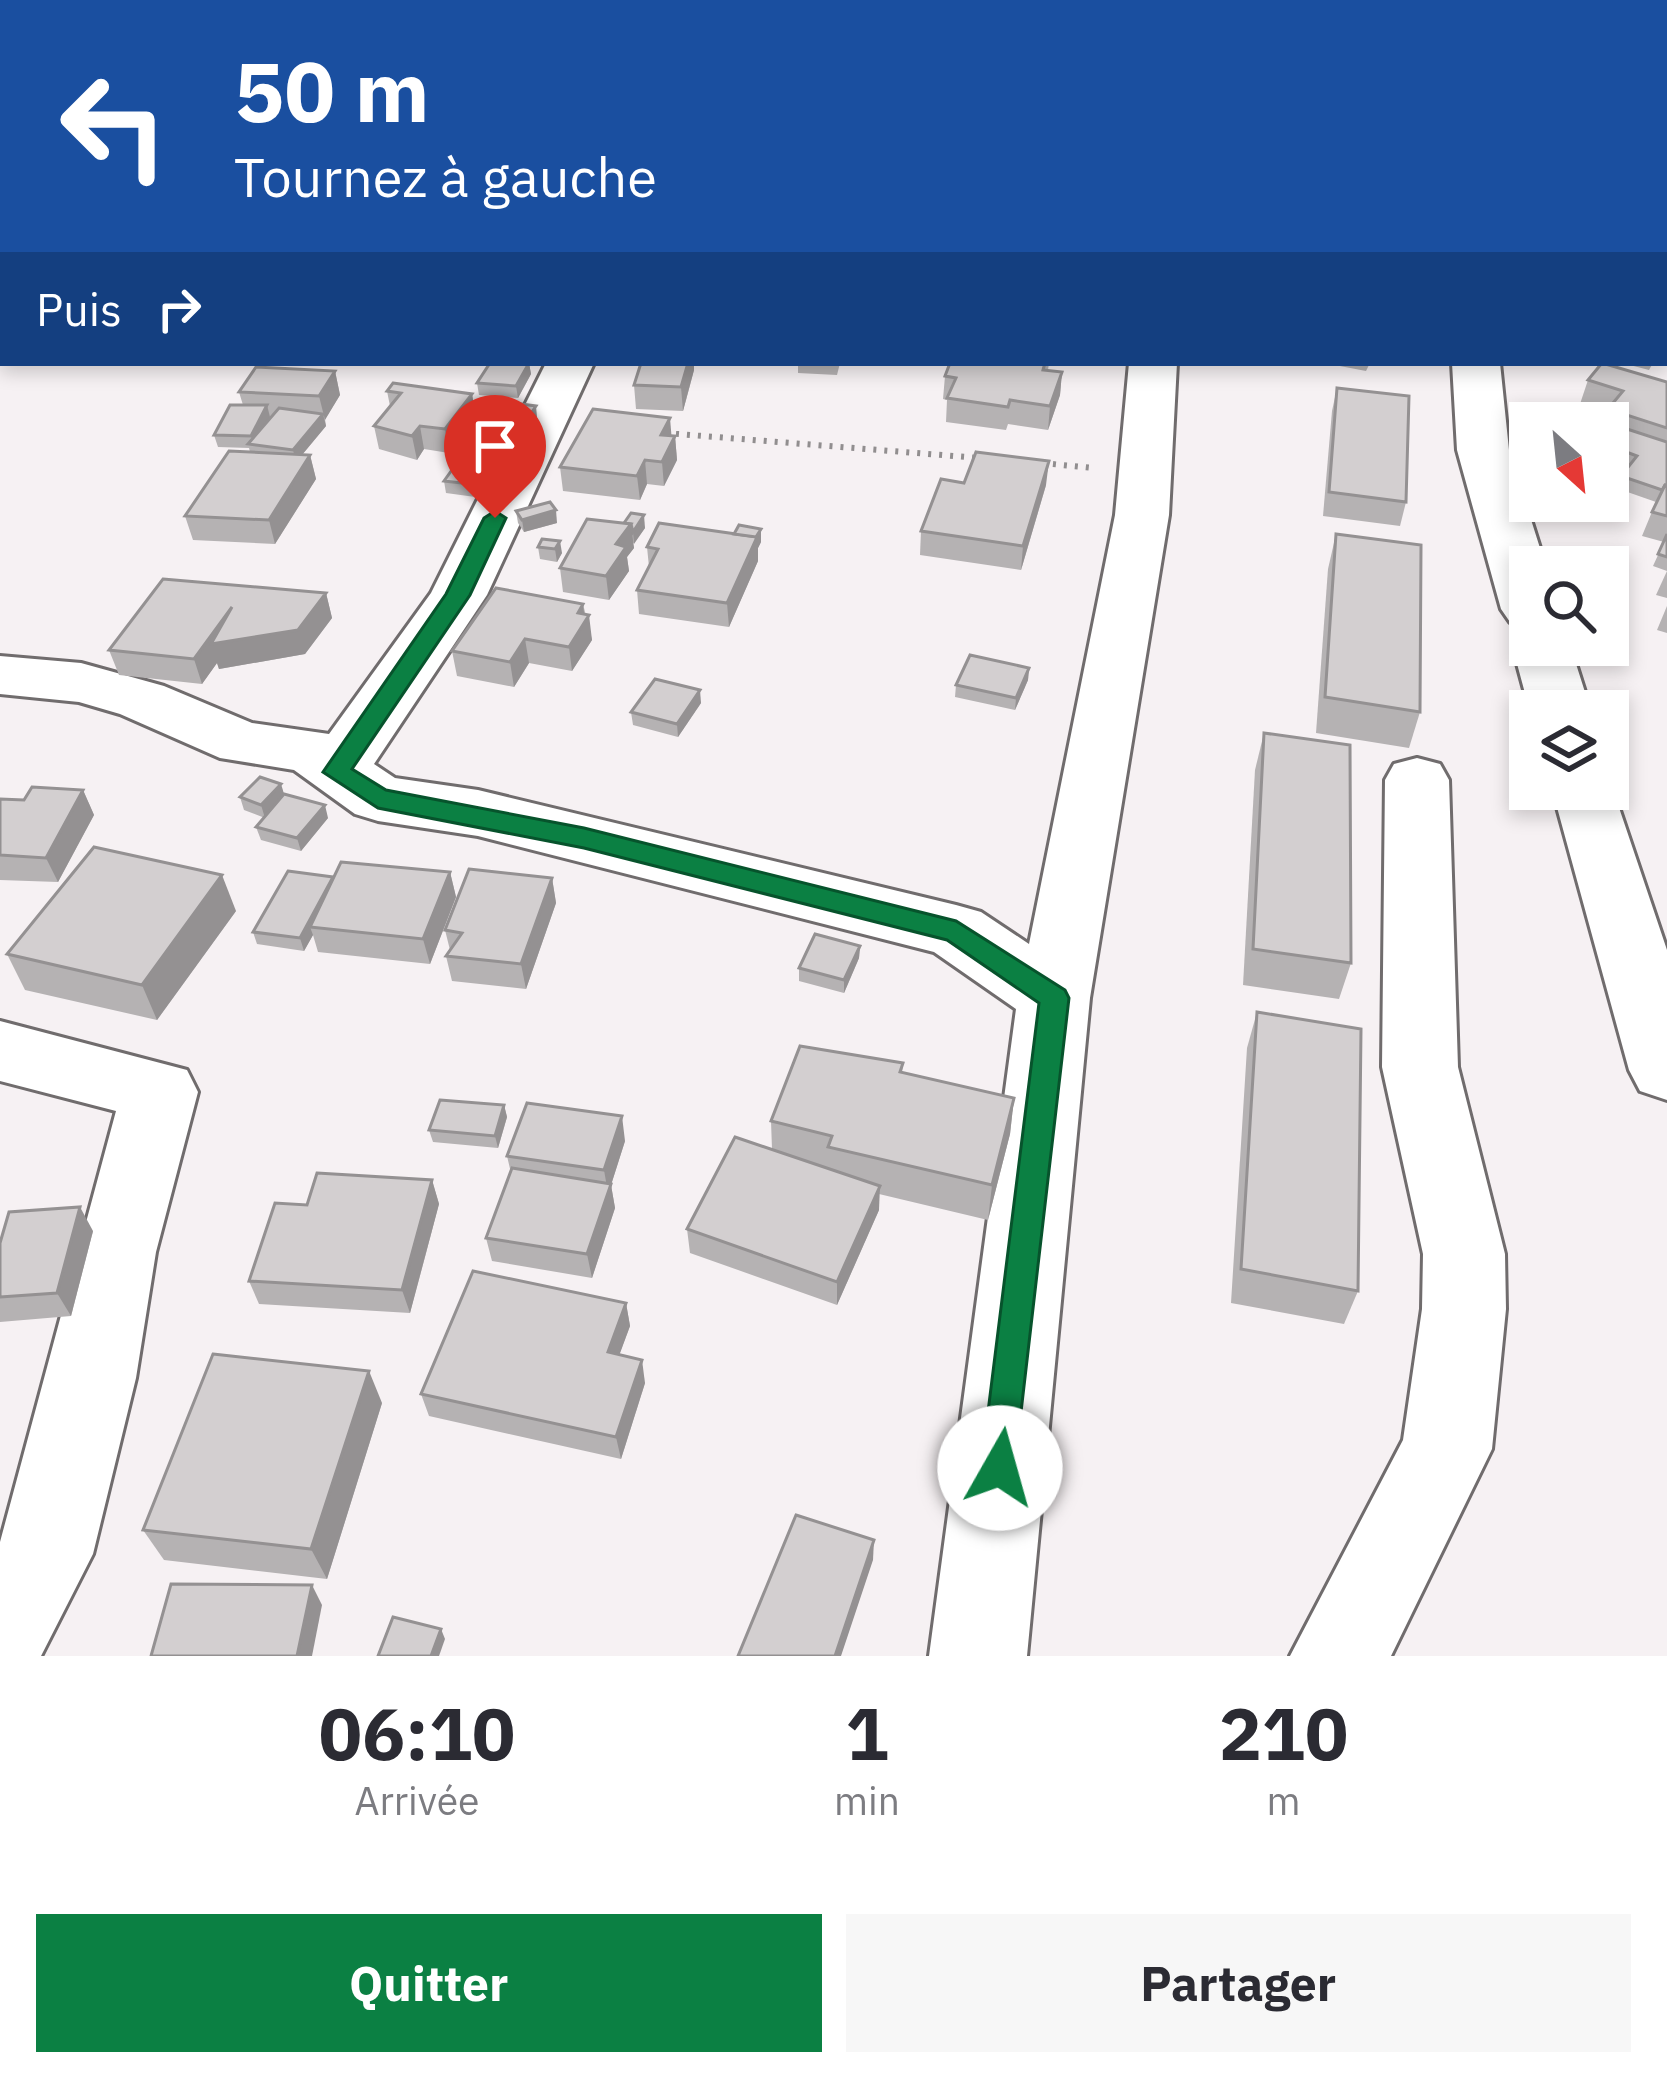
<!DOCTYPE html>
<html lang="fr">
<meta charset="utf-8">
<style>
body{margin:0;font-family:"IBM Plex Sans",sans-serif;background:#f7f7f7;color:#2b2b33;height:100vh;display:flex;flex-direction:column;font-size:45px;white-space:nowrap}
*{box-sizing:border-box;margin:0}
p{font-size:39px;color:#7c7c81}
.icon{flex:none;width:66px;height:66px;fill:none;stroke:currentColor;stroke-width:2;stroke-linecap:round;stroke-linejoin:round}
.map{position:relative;height:1656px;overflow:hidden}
.side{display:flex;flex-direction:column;background:#fff;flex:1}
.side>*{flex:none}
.banner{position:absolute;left:0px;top:0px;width:1668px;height:366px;box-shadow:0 6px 18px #0003;background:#1a4fa0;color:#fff;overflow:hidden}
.needle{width:78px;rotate:153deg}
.buttons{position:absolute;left:1509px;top:402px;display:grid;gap:24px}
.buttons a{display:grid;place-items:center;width:120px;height:120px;border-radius:0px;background:#fff;box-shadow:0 6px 18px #0003;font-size:60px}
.pin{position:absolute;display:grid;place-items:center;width:102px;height:102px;color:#fff;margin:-123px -51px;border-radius:50% 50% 50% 0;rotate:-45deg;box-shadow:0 0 12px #0007}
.pin .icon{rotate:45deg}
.me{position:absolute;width:132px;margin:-66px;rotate:7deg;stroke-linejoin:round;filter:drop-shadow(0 0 9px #0008)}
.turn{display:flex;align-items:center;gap:42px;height:252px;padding:0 36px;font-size:54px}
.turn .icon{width:156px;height:156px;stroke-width:2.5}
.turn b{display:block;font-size:84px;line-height:102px}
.then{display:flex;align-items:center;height:114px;padding:0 36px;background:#0003;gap:24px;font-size:45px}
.eta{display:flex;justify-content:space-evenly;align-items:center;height:204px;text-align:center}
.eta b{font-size:72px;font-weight:800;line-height:84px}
.button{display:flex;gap:24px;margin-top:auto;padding:24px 36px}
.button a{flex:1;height:138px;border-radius:0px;background:#0b8043;color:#fff;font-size:48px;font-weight:800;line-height:138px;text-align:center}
.button a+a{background:#f7f7f7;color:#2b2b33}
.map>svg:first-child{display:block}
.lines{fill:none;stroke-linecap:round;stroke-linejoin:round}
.minor-casing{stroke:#706c6d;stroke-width:6}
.path{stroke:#918e8f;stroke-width:6;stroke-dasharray:3 8;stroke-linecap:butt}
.minor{fill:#fff;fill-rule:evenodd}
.wall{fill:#b5b2b3}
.shaded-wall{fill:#949192}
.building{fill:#d3cfd0;stroke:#949192;stroke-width:3}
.route{fill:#0b8043;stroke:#07532c;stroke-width:3}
</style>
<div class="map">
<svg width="1667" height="1656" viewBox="0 0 1667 1656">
<rect width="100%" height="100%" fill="#f6f1f3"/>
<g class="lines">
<g class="minor-casing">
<g id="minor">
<path d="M 1180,0 L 1225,0 L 1180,3 Z"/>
<path d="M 1667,76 L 1667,99 L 1665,99 L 1665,76 Z"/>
<path d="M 546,363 L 594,363 L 487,595 L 374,764 L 395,778 L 478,790 L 956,905 L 981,912 L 1029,944 L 1115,515 L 1129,363 L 1177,363 L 1169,515 L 1090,998 L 1027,1656 L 929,1656 L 1016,1009 L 934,952 L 478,836 L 378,821 L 355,814 L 294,770 L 220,758 L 120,714 L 79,702 L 0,694 L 0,656 L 81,663 L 164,686 L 252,723 L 329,734 L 431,593 Z"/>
<path d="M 1452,363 L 1500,363 L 1509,450 L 1546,567 L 1530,567 L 1530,627 L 1510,622 L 1501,609 L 1457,450 Z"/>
<path d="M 1530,629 L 1530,645 L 1570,645 L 1591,711 L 1530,712 L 1512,645 L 1520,632 Z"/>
<path d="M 1417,758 L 1440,764 L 1449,780 L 1458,1067 L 1505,1254 L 1506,1309 L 1492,1449 L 1391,1656 L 1290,1656 L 1403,1440 L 1422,1309 L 1423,1254 L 1382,1067 L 1385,780 L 1394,764 Z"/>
<path d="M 1608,775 L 1667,950 L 1667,1100 L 1640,1091 L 1629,1070 L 1552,789 L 1608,789 Z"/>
<path d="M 0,1021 L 187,1070 L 198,1092 L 156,1252 L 136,1378 L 93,1554 L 41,1656 L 0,1656 L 0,1542 L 116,1111 L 0,1081 Z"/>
</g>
</g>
<g class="path">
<path d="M 665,433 L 979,458"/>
<path d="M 1042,463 L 1093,468"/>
</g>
<use href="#minor" class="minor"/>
</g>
<g class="wall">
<path d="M 225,0 L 302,0 L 303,1 L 300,3 L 226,3 Z"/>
<path d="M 466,0 L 467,3 L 401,3 L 401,1 Z"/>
<path d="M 502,0 L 558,0 L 555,3 L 502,3 Z"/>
<path d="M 882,0 L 937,0 L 936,3 L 882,3 Z"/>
<path d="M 949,0 L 976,0 L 974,3 L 949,3 Z"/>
<path d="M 1471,0 L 1539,0 L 1537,3 L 1470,3 Z"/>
<path d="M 1635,0 L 1667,0 L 1667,15 L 1665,14 L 1665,3 L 1634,3 Z"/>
<rect x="0" y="173" width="3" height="90"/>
<path d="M 529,363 L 531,374 L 518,398 L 479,395 L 477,383 Z"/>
<path d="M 641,363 L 694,363 L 694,370 L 683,411 L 636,409 L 634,385 Z"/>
<path d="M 798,363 L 840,363 L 837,375 L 798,373 Z"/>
<path d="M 950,363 L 1049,363 L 1048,370 L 1062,372 L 1060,395 L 1048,430 L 1008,424 L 1006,430 L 946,422 L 947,400 L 943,399 L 945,376 Z"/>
<path d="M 1324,363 L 1370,363 L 1366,371 Z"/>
<path d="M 1622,363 L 1653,363 L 1649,370 Z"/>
<path d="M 335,371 L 340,395 L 325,419 L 326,426 L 302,455 L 310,455 L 316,479 L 275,544 L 193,540 L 185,516 L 250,452 L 249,448 L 218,447 L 214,435 L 243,405 L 239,392 Z"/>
<path d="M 1588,380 L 1667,382 L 1667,571 L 1653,566 L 1664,542 L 1642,536 L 1656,502 L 1616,488 L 1621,476 L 1629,466 L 1608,459 L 1613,447 L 1619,439 L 1608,436 L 1608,423 L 1603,423 L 1607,412 L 1580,404 Z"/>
<path d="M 1337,388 L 1406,502 L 1400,526 L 1323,516 L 1332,411 Z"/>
<path d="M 387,391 L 472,394 L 476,418 L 449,453 L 424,449 L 417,460 L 379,449 L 374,426 L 390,406 Z"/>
<path d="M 537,417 L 500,472 L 470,468 L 468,456 Z"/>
<path d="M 671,436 L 675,436 L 677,460 L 664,486 L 647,484 L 640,500 L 563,491 L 560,467 Z"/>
<path d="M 496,473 L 498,485 L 490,499 L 446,493 L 444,481 Z"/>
<path d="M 1046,485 L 1021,570 L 920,555 L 921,531 Z"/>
<path d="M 516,511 L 557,523 L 524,532 L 518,523 Z"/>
<path d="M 587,519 L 645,528 L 633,544 L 634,548 L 627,557 L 629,571 L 609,600 L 563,592 L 560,568 Z"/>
<path d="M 1336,534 L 1420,712 L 1409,748 L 1316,733 L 1328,569 Z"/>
<path d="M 542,539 L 562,553 L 557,562 L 540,559 L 538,547 Z"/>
<path d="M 761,542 L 758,548 L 758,561 L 729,627 L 639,614 L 637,590 L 649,567 L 647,547 Z"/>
<path d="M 1667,571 L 1667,598 L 1656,595 Z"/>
<path d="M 326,593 L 332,618 L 305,654 L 219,669 L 217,663 L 202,684 L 119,675 L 109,650 Z"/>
<path d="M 583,604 L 592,640 L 572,671 L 529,663 L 514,687 L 457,676 L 452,651 Z"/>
<path d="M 1667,606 L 1667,633 L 1657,630 Z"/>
<path d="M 1029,668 L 1028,680 L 1015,710 L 955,697 L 956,685 Z"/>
<path d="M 701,703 L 678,737 L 633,725 L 631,712 Z"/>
<path d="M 1264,733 L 1351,963 L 1339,999 L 1243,985 L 1255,770 Z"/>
<path d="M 83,790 L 94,815 L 58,882 L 0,880 L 0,799 L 24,800 Z"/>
<path d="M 284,794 L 328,818 L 301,851 L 261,840 L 256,827 L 265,818 L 244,810 L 240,797 Z"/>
<path d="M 450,872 L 456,897 L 430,964 L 318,952 L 313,935 L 304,951 L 257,944 L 253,932 L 333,877 Z"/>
<path d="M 552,878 L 556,903 L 526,989 L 452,981 L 446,956 L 450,950 L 445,930 Z"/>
<path d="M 236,911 L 157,1020 L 25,990 L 7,954 Z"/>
<path d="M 860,946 L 859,958 L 844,993 L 799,981 L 799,968 Z"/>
<path d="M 1257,1012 L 1358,1291 L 1344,1324 L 1231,1303 L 1247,1048 Z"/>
<path d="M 903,1063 L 902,1073 L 1014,1098 L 1010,1134 L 988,1220 L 879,1194 L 879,1210 L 837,1305 L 690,1253 L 687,1229 L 772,1149 L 771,1121 Z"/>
<path d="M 504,1105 L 507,1117 L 498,1148 L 433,1142 L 429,1130 Z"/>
<path d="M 625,1141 L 611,1185 L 615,1208 L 592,1278 L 492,1261 L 486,1238 L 511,1173 L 507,1156 Z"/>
<path d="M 432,1180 L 439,1204 L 410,1313 L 259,1304 L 249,1281 L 307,1205 Z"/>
<path d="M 93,1231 L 71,1316 L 0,1322 L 0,1243 Z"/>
<path d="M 626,1303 L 630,1326 L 619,1355 L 645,1383 L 621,1459 L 429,1416 L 421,1394 Z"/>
<path d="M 382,1403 L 327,1579 L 164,1560 L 143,1530 Z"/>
</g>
<g class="shaded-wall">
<path d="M 280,0 L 302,0 L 303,1 L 300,3 L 281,3 Z"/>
<path d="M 529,363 L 531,374 L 518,398 L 516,386 Z"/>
<path d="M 688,363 L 694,363 L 694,370 L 683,411 L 681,387 Z"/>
<path d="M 335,371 L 340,395 L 325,420 L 319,396 Z"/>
<path d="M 1062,372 L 1060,395 L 1048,430 L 1050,406 Z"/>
<path d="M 472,394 L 476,418 L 449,453 L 445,429 Z"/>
<path d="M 267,405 L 270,417 L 256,445 L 254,445 L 251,436 Z"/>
<path d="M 536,406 L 537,417 L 500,472 L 499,460 Z"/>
<path d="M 323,414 L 326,426 L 296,462 L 293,450 Z"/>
<path d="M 670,418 L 672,442 L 661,435 Z"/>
<path d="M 420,426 L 424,449 L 417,460 L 412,436 Z"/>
<path d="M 675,436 L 677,460 L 664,486 L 662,462 Z"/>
<path d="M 310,455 L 316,479 L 275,544 L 269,520 Z"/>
<path d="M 645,460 L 647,484 L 640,500 L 637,476 Z"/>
<path d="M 1049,461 L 1046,485 L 1021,570 L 1023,546 Z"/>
<path d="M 496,473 L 498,485 L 490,499 L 488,486 Z"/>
<path d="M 556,510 L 557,523 L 524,532 L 522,520 Z"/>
<path d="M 644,515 L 645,528 L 634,544 L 633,532 Z"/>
<path d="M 631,524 L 634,548 L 627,557 L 629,571 L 609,600 L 606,576 L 616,544 Z"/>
<path d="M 761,529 L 761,542 L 758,548 L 758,561 L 729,627 L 727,603 Z"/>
<path d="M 560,541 L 562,553 L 557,562 L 555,549 Z"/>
<path d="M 326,593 L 332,618 L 305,654 L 219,669 L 217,663 L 202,684 L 194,659 L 232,607 Z"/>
<path d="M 583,604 L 585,621 L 589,615 L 592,640 L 572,671 L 569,647 L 578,613 Z"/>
<path d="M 525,639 L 529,663 L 514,687 L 510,662 Z"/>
<path d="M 1029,668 L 1028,680 L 1015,710 L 1016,698 Z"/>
<path d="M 700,690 L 701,703 L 678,737 L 677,724 Z"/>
<path d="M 281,784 L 285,797 L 265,818 L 261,805 Z"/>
<path d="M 83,790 L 94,815 L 58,882 L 46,858 Z"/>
<path d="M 325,805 L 328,818 L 301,851 L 297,838 Z"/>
<path d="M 450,872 L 456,897 L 430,964 L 423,939 Z"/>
<path d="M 222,875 L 236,911 L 157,1020 L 142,985 Z"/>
<path d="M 333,877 L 310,927 L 313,935 L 304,951 L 300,938 Z"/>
<path d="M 552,878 L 556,903 L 526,989 L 521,964 Z"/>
<path d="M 860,946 L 859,958 L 844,993 L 844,980 Z"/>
<path d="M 1014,1098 L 1010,1134 L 988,1220 L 992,1185 Z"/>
<path d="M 504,1105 L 507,1117 L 498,1148 L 495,1136 Z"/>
<path d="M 622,1116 L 625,1141 L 611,1185 L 615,1208 L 592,1278 L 587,1254 L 608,1193 L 604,1170 Z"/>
<path d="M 432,1180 L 439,1204 L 410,1313 L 402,1290 Z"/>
<path d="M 880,1186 L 879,1210 L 837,1305 L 837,1282 Z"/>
<path d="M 80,1207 L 93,1231 L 71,1316 L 57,1293 Z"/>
<path d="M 626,1303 L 630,1326 L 612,1375 L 608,1352 Z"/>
<path d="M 642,1360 L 645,1383 L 621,1459 L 616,1437 Z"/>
<path d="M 369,1371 L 382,1403 L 327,1579 L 311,1549 Z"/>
<path d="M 874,1540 L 873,1560 L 841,1656 L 835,1656 Z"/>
<path d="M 312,1585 L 322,1605 L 312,1656 L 297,1656 Z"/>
<path d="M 441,1629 L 445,1639 L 439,1656 L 431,1656 Z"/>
</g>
<g class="building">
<path d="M 39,0 L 66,0 L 61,3 Z"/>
<path d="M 458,0 L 457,1 L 401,1 L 401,0 Z"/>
<path d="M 1309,0 L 1373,0 L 1370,3 L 1307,3 Z"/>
<path d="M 1482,0 L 1533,0 L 1531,3 L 1501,3 Z"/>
<path d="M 1665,102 L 1667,102 L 1667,143 L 1665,144 Z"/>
<rect x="0" y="173" width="3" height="30"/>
<rect x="0" y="210" width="3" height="31"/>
<path d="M 490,363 L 529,363 L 516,386 L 477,383 Z"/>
<path d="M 641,363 L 688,363 L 681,387 L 634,385 Z"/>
<path d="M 950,363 L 1045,363 L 1043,370 L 1062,372 L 1050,406 L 1010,400 L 1008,407 L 947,398 L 956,378 L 945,376 Z"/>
<path d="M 1602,363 L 1667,382 L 1667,428 L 1608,409 L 1623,391 L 1588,380 Z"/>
<path d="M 256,367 L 335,371 L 319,396 L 239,392 Z"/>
<path d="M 393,383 L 472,394 L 445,429 L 420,426 L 412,436 L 374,426 L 401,393 L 387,391 Z"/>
<path d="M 1337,388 L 1409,396 L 1406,502 L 1329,492 Z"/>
<path d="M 506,402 L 536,406 L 499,460 L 468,456 Z"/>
<path d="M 230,405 L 267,405 L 251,436 L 214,435 Z"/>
<path d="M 279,408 L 323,414 L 293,450 L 248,444 Z"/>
<path d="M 593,409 L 670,418 L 661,435 L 675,436 L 662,462 L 645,460 L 637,476 L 560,467 Z"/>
<path d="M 1627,429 L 1667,442 L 1667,485 L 1665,485 L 1662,490 L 1621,476 L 1637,456 L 1613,447 Z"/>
<path d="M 229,451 L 310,455 L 269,520 L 185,516 Z"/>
<path d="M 976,452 L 1049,461 L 1023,546 L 921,531 L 941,479 L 964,483 Z"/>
<path d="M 454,467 L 496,473 L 488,486 L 444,481 Z"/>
<path d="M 1665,485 L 1667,485 L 1667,516 L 1652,512 Z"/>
<path d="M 550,502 L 556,510 L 522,520 L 516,511 Z"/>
<path d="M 631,513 L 644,515 L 633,532 L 631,524 L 624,523 Z"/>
<path d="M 587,519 L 631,524 L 616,544 L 626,547 L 606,576 L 560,568 Z"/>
<path d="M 659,523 L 757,537 L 727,603 L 637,590 L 658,549 L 647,547 Z"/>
<path d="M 739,525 L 761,529 L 756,537 L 734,534 Z"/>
<path d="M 1336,534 L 1421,545 L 1420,712 L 1325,697 Z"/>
<path d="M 1667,534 L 1667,557 L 1658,554 Z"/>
<path d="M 542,539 L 560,541 L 555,549 L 538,547 Z"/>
<path d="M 163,579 L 326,593 L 298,630 L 211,644 L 232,607 L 194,659 L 109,650 Z"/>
<path d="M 496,588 L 583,604 L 578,613 L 589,615 L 569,647 L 525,639 L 510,662 L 452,651 Z"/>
<path d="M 970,655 L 1029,668 L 1016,698 L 956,685 Z"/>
<path d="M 655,679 L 700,690 L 677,724 L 631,712 Z"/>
<path d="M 1264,733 L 1350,745 L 1351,963 L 1253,949 Z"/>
<path d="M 260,777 L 281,784 L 261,805 L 240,797 Z"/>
<path d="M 32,787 L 83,790 L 46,858 L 0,855 L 0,799 L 24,800 Z"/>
<path d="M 284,794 L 325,805 L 297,838 L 256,827 Z"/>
<path d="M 94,847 L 222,875 L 142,985 L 7,954 Z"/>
<path d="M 341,862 L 450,872 L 423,939 L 310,927 Z"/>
<path d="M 469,869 L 552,878 L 521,964 L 446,956 L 462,933 L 445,930 Z"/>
<path d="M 288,871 L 333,877 L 300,938 L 253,932 Z"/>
<path d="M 815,934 L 860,946 L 844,980 L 799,968 Z"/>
<path d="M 1257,1012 L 1361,1029 L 1358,1291 L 1241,1269 Z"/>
<path d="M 800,1046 L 903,1063 L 900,1072 L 1014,1098 L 992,1185 L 828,1147 L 832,1136 L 771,1121 Z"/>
<path d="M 440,1100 L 504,1105 L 495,1136 L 429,1130 Z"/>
<path d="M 527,1103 L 622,1116 L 604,1170 L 507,1156 Z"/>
<path d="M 735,1137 L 880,1186 L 837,1282 L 687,1229 Z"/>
<path d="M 512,1168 L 611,1184 L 587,1254 L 486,1238 Z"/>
<path d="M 317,1173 L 432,1180 L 402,1290 L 249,1281 L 275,1203 L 307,1205 Z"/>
<path d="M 80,1207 L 57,1293 L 0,1297 L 0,1243 L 9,1212 Z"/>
<path d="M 473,1271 L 626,1303 L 608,1352 L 642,1360 L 616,1437 L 421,1394 Z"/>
<path d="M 213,1354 L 369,1371 L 311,1549 L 143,1530 Z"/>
<path d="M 796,1515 L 874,1540 L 835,1656 L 738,1656 Z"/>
<path d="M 171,1584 L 312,1585 L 297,1656 L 151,1656 Z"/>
<path d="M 393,1617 L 441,1629 L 431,1656 L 378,1656 Z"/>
</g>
<path class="route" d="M 495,511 L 506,518 L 470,595 L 352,769 L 386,790 L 584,828 L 956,921 L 1065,990 L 1069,998 L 1013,1481 L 1000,1486 L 986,1481 L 981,1468 L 1039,1003 L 947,940 L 584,848 L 378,808 L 323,772 L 446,594 L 484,518 Z"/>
</svg>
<div class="buttons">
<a><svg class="needle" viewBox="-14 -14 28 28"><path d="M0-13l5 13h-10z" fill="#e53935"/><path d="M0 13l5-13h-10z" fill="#7c7c81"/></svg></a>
<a><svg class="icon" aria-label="search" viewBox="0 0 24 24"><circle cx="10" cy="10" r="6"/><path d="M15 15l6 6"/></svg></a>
<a><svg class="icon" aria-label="layers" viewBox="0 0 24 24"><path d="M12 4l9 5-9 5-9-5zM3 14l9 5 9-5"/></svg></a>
</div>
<div class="pin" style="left:495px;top:518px;background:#d93025"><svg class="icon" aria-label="arrive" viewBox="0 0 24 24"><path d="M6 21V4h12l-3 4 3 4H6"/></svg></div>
<svg class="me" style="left:1000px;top:1468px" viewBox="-20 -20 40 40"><circle r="19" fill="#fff"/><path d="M0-13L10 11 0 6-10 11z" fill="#0b8043"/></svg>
<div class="banner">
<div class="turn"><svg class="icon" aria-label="left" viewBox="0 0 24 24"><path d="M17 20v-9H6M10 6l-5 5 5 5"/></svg><div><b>50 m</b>Tournez à gauche</div></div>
<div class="then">Puis<svg class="icon" aria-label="right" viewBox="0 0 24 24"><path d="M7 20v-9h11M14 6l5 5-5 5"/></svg></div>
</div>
</div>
<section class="side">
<div class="eta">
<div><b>06:10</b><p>Arrivée</p></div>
<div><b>1</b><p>min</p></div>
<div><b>210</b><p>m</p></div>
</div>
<div class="button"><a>Quitter</a><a>Partager</a></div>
</section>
